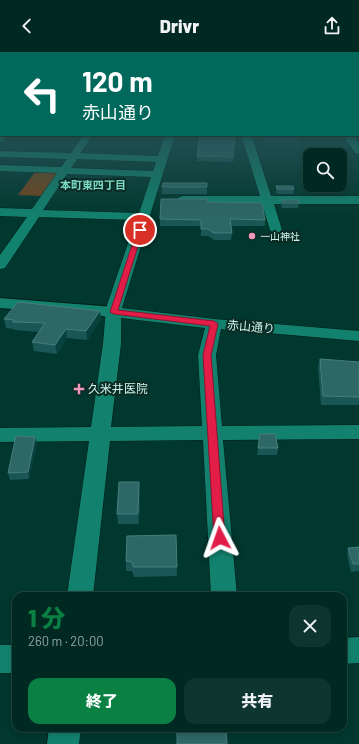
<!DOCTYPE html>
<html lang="ja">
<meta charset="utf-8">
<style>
body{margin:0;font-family:Barlow,"Noto Sans JP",sans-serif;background:#0e352f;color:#f1f3f6;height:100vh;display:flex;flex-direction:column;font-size:15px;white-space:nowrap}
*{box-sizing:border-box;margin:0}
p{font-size:13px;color:#95a6a5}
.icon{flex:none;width:22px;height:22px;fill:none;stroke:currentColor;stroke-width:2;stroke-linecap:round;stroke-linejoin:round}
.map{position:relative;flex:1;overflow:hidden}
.drawer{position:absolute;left:12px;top:540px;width:335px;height:140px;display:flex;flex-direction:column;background:#002922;border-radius:12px;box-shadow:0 2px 6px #0003,0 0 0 1px #224540}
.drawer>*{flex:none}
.banner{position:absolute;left:0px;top:0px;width:359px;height:84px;box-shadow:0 2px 6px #0003,0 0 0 1px #224540;background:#00695c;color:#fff;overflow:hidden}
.tools{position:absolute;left:303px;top:96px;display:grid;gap:8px}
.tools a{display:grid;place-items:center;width:44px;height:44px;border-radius:8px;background:#002922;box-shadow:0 2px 6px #0003,0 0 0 1px #224540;font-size:20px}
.pin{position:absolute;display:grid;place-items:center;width:34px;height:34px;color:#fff;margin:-17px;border:2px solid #fff;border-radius:50%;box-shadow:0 1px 4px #0007}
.me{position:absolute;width:44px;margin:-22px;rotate:356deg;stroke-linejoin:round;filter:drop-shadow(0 0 3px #0008)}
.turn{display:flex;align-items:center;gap:14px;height:84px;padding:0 16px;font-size:18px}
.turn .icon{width:52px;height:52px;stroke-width:2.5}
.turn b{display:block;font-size:28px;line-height:34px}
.round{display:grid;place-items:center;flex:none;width:42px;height:42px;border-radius:12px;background:#0e352f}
.summary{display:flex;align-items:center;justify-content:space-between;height:68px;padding:0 16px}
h1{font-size:24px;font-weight:800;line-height:30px;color:#0b8043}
.cta{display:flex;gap:8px;margin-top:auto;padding:8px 16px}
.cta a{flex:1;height:46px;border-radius:12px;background:#0b8043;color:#fff;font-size:16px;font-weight:800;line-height:46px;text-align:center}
.cta a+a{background:#0e352f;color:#f1f3f6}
header{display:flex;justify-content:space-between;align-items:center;height:52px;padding:0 16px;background:#002922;font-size:18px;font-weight:800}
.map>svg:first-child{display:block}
.green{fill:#77451b}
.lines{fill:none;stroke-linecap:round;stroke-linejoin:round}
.minor-casing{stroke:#001c16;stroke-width:1}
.tertiary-casing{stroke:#001c16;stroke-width:2}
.secondary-casing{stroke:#001c16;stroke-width:2}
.minor{fill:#12826e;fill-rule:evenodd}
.tertiary{fill:#12826e;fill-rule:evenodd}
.secondary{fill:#12826e;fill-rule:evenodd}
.wall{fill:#1a5656}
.shaded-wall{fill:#08423f}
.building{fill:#2d6766;stroke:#467e7b}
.route{fill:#e11d48;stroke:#92132f}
.poi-dot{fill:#ef9ab8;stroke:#0b2b24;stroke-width:1.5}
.labels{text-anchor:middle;stroke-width:4;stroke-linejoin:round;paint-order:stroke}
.far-poi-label{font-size:10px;fill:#cbf7eb;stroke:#0b2b24;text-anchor:start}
.far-neighbourhood-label{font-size:11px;font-weight:bold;fill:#7bdac4;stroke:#0b2b24}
.street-label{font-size:12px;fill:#cbf7eb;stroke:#0b2b24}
.poi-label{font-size:12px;fill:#cbf7eb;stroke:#0b2b24;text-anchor:start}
</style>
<header><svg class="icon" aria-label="back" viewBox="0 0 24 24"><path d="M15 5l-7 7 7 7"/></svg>Drivr<svg class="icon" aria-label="share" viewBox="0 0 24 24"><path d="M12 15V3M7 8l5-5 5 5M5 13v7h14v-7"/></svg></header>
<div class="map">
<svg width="359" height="692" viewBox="0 0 359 692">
<rect width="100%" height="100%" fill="#00372e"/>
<path class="green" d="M 59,119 L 44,144 L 18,143 L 35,120 Z"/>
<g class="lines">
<g class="minor-casing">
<g id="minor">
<path d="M 1,81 L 1,83 L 9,83 L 3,89 L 0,90 Z"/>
<path d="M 83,83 L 93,83 L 80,101 L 158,104 L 165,83 L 175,83 L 150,163 L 151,165 L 149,168 L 122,256 L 214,267 L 359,279 L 359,289 L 221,277 L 216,303 L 222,374 L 359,373 L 359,387 L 223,388 L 237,544 L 211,544 L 203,388 L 110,389 L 93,544 L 67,544 L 89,389 L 0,390 L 0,376 L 91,375 L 103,292 L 106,256 L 136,168 L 39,165 L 5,216 L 0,217 L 0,203 L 27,165 L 0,164 L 0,156 L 32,157 L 57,121 L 0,119 L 0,113 L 61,115 L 67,107 L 0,105 L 0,99 L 71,101 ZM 77,107 L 156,110 L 153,119 L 71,116 ZM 67,122 L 151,125 L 139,161 L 43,158 ZM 121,266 L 205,276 L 198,303 L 202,374 L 111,375 L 121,292 Z"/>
<path d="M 243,83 L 253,83 L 252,85 L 271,144 L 359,144 L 359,152 L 274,152 L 282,178 L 276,182 L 270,178 L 262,152 L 178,150 L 176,148 L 178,146 L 182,144 L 260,144 L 242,85 Z"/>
<path d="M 359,585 L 359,611 L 343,612 L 343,586 Z"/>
<rect x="0" y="593" width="16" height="28"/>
<path d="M 49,676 L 81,676 L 79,692 L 47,692 Z"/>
</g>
</g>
<g class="tertiary-casing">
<path id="tertiary" d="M 0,246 L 114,255 L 120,256 L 123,260 L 120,264 L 114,265 L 0,256 Z"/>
</g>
<g class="secondary-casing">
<path id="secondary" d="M 343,83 L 353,83 L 359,91 L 359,102 L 355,101 Z"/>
</g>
<use href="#minor" class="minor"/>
<use href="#tertiary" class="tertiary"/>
<use href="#secondary" class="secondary"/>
</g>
<g class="wall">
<path d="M 235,83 L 233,110 L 197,109 L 197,104 Z"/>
<path d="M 262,83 L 300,83 L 299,88 L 263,88 Z"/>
<path d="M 276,134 L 294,137 L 293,142 L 277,142 L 276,139 Z"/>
<rect x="162" y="135" width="45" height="7"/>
<path d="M 282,148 L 299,151 L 298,156 L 282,156 L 281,154 Z"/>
<path d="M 208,150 L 265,168 L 265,174 L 231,174 L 232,181 L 231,188 L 214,188 L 208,184 L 201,184 L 201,174 L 160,174 L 160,167 Z"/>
<path d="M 100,259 L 101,267 L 87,288 L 67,286 L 57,302 L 34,299 L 32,290 L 39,280 L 15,278 L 14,277 L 6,276 L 4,267 Z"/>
<path d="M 320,307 L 359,310 L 359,353 L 321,353 L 318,315 Z"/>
<path d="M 260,382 L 278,396 L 277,403 L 257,403 Z"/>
<path d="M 35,385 L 37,392 L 29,427 L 10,428 L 8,421 Z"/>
<path d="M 139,430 L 140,440 L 139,472 L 118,472 L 117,462 Z"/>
<path d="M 176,483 L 177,524 L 134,525 L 132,519 L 126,519 L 126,509 Z"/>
<path d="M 359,495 L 359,519 L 351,520 L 347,503 L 348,496 Z"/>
</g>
<g class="shaded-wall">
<path d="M 100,259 L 101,267 L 87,288 L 86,279 Z"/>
<path d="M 66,277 L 67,286 L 57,302 L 55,293 Z"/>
<path d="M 35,385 L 37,392 L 29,427 L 28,420 Z"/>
<path d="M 139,430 L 140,440 L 139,472 L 138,462 Z"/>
</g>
<g class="building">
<path d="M 200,83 L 235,83 L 233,105 L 197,104 Z"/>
<path d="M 163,131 L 207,131 L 207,135 L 162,135 Z"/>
<path d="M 276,134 L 293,134 L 294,137 L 277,137 Z"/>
<path d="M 161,147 L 207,147 L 208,150 L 262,151 L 265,168 L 230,167 L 232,181 L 214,181 L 208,177 L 201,177 L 201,168 L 160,167 Z"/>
<path d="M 282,148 L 298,148 L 299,151 L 283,151 Z"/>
<path d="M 18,250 L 100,259 L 86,279 L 66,277 L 55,293 L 32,290 L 45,271 L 13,270 L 14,268 L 4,267 Z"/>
<path d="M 320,307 L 359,310 L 359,345 L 323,344 Z"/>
<path d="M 260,382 L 275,382 L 278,396 L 258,396 Z"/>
<path d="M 16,384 L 35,385 L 28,420 L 8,421 Z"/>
<path d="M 119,430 L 139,430 L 138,462 L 117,462 Z"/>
<path d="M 176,483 L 177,515 L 133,515 L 132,510 L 126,509 L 127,484 Z"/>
<path d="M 359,495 L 359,512 L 353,512 L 348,496 Z"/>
<path d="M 177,676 L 226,676 L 227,692 L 177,692 Z"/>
</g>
<linearGradient id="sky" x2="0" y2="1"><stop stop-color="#001e19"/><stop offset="0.43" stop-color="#265357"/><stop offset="1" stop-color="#265357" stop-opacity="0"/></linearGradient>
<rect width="359" height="167" fill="url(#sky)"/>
<path class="route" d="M 140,176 L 143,178 L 118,258 L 214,269 L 218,272 L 211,303 L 225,486 L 224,489 L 216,489 L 214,486 L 203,303 L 210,274 L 114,262 L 110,260 L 137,178 Z"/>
<g class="poi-dot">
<circle cx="252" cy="184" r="4"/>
<path d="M77 331h4v4h4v4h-4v4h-4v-4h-4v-4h4z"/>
</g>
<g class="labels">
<g class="far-poi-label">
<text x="260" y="188">一山神社</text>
</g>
<g class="far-neighbourhood-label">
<text x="93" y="137">本町東四丁目</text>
</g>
<g class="street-label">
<text transform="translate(251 275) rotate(5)" y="4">赤山通り</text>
</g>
<g class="poi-label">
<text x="88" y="341">久米井医院</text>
</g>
</g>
</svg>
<div class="tools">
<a><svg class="icon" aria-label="search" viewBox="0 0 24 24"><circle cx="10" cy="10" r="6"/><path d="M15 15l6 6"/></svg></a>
</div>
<div class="pin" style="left:140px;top:178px;background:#d93025"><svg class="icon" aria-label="arrive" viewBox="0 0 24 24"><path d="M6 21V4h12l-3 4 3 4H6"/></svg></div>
<svg class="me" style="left:220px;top:486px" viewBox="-20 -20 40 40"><path d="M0-17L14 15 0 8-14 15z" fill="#e11d48" stroke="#fff" stroke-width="4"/></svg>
<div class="banner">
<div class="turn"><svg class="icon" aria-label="left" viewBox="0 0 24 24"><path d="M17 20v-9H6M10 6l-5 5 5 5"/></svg><div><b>120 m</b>赤山通り</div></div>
</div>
<section class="drawer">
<div class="summary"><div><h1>1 分</h1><p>260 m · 20:00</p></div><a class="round"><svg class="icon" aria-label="close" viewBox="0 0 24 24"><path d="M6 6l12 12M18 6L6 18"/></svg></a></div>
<div class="cta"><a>終了</a><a>共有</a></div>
</section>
</div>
